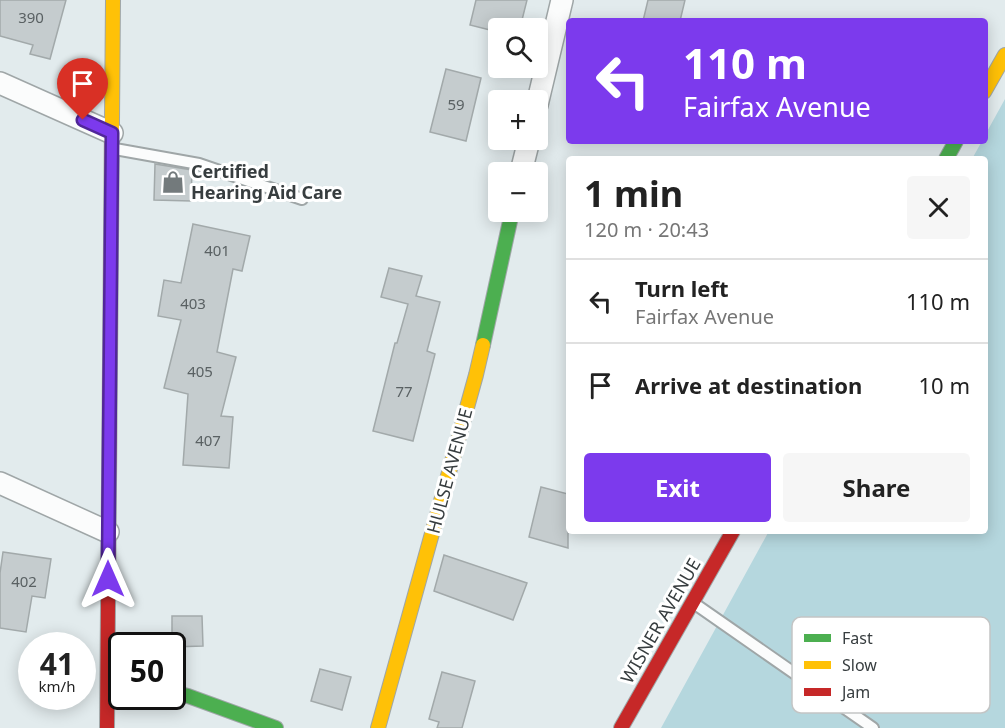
<!DOCTYPE html>
<meta charset="utf-8">
<style>
body{margin:0;font-family:"Noto Sans",sans-serif;background:#f6f6f6;color:#222;height:100vh;display:flex;flex-direction:column;font-size:22px;white-space:nowrap}
*{box-sizing:border-box;margin:0}
p{font-size:20px;color:#767676}
.icon{flex:none;width:33px;height:33px;fill:none;stroke:currentColor;stroke-width:2;stroke-linecap:round;stroke-linejoin:round}
.map{position:relative;flex:1;overflow:hidden}
.side{position:absolute;left:566px;top:156px;width:422px;height:378px;display:flex;flex-direction:column;background:#fff;border-radius:6px;box-shadow:0 3px 15px #0003}
.side>*{flex:none}
.hud{position:absolute;left:566px;top:18px;width:422px;height:126px;border-radius:6px;box-shadow:0 3px 15px #0003;background:#7c3aed;color:#fff;overflow:hidden}
.controls{position:absolute;left:488px;top:18px;display:grid;gap:12px}
.controls a{display:grid;place-items:center;width:60px;height:60px;border-radius:6px;background:#fff;box-shadow:0 3px 15px #0003;font-size:30px}
.speed{position:absolute;left:18px;top:632px;display:flex;gap:12px;font-size:30px;font-weight:700;text-align:center}
.speed>*{display:grid;place-content:center;width:78px;height:78px;border-radius:50%;background:#fff;box-shadow:0 3px 15px #0003;line-height:1}
.speed small{font-size:15px;font-weight:400}
.speed .limit{border:3px solid #111;border-radius:9px;background:#fff;color:#111}
.pin{position:absolute;display:grid;place-items:center;width:51px;height:51px;color:#fff;margin:-62px -26px;border-radius:50% 50% 50% 0;rotate:-45deg;box-shadow:0 0 6px #0007}
.pin .icon{rotate:45deg}
.me{position:absolute;width:66px;margin:-33px;rotate:0deg;stroke-linejoin:round;filter:drop-shadow(0 0 4px #0008)}
.turn{display:flex;align-items:center;gap:21px;height:126px;padding:0 18px;font-size:27px}
.turn .icon{width:78px;height:78px;stroke-width:2.5}
.turn b{display:block;font-size:42px;line-height:51px}
.round{display:grid;place-items:center;flex:none;width:63px;height:63px;border-radius:6px;background:#f6f6f6}
.headline{display:flex;align-items:center;justify-content:space-between;height:102px;padding:0 18px}
h1{font-size:36px;font-weight:700;line-height:45px}
.button{display:flex;gap:12px;margin-top:auto;padding:12px 18px}
.button a{flex:1;height:69px;border-radius:6px;background:#7c3aed;color:#fff;font-size:24px;font-weight:700;line-height:69px;text-align:center}
.button a+a{background:#f6f6f6;color:#222}
ul{padding:0;list-style:none}
li{display:flex;align-items:center;gap:18px;height:84px;padding:0 18px;border-top:2px solid #e0e0e0}
li div{flex:1}
li b{display:block;font-size:22px}
li em{font-style:normal}
.map>svg:first-child{display:block}
.green{fill:#b5d7de}
.building{fill:#c5ccce;stroke:#a2a9aa;stroke-width:1.5}
.lines{fill:none;stroke-linecap:round;stroke-linejoin:round}
.lane-casing{stroke:#9fa6a7;stroke-width:14}
.street-casing{stroke:#9fa6a7;stroke-width:24}
.fast-casing{stroke:#9fa6a7;stroke-width:16}
.slow-casing{stroke:#9fa6a7;stroke-width:16}
.jam-casing{stroke:#9fa6a7;stroke-width:16}
.lane{stroke:#fbfcfc;stroke-width:10}
.street{stroke:#fbfcfc;stroke-width:21}
.fast{stroke:#4caf50;stroke-width:14}
.slow{stroke:#ffc107;stroke-width:14}
.jam{stroke:#c62828;stroke-width:14}
.route-casing{stroke:#51269a;stroke-width:15}
.route{stroke:#7c3aed;stroke-width:10}
.labels{text-anchor:middle;stroke-width:6;stroke-linejoin:round;paint-order:stroke}
.number-label{font-size:15px;fill:#5a6163}
.poi-label{font-size:18px;font-weight:bold;fill:#373d3f;stroke:#fff;text-anchor:start}
.street-label{font-size:18px;fill:#373d3f;stroke:#fff}
.key{fill:#fff;stroke:#c3c5c5;stroke-width:1.5}
.key-label{font-size:16px;fill:#373d3f}
</style>
<div class="map">
<svg width="1005" height="728" viewBox="0 0 1005 728">
<rect width="100%" height="100%" fill="#e2ebed"/>
<path class="green" d="M 1005,99 L 1005,728 L 661,728 L 769,531 L 984,531 L 984,159 L 972,159 L 982,141 L 984,141 L 984,137 Z"/>
<g class="building">
<path d="M 0,0 L 66,0 L 50,59 L 30,54 L 33,45 L 0,36 Z"/>
<path d="M 476,0 L 527,0 L 520,28 L 498,28 L 498,32 L 470,25 Z"/>
<path d="M 648,0 L 685,0 L 680,21 L 643,21 Z"/>
<path d="M 446,69 L 481,78 L 466,141 L 430,132 Z"/>
<path d="M 155,164 L 192,170 L 191,201 L 154,200 Z"/>
<path d="M 193,224 L 250,236 L 242,271 L 233,269 L 217,352 L 236,357 L 221,416 L 233,417 L 229,468 L 183,465 L 188,394 L 164,388 L 181,320 L 158,316 L 164,280 L 181,283 Z"/>
<path d="M 389,268 L 422,276 L 416,296 L 440,302 L 427,351 L 435,354 L 413,441 L 373,431 L 395,343 L 397,343 L 408,304 L 381,297 Z"/>
<path d="M 541,487 L 568,494 L 568,548 L 529,537 Z"/>
<path d="M 3,552 L 51,559 L 45,598 L 32,596 L 26,632 L 0,628 L 0,573 Z"/>
<path d="M 444,555 L 527,583 L 513,620 L 434,591 Z"/>
<path d="M 172,616 L 202,616 L 203,646 L 172,647 Z"/>
<path d="M 320,669 L 351,677 L 342,710 L 311,701 Z"/>
<path d="M 442,672 L 475,681 L 462,728 L 437,728 L 439,722 L 429,719 Z"/>
</g>
<g class="lines">
<g class="lane-casing">
<g id="lane">
<path d="M 115,149 L 199,164 L 302,199"/>
<path d="M 695,604 L 873,728"/>
</g>
</g>
<g class="street-casing">
<g id="street">
<path d="M 0,83 L 112,133"/>
<path d="M 537,105 L 562,0"/>
<path d="M 521,172 L 529,140"/>
<path d="M 0,483 L 108,532"/>
</g>
</g>
<g class="fast-casing">
<g id="fast">
<path d="M 946,159 L 956,141"/>
<path d="M 483,345 L 512,212"/>
<path d="M 172,692 L 188,696 L 276,728"/>
</g>
</g>
<g class="slow-casing">
<g id="slow">
<path d="M 984,92 L 1005,55"/>
<path d="M 110,362 L 113,0"/>
<path d="M 378,728 L 476,375 L 483,345"/>
</g>
</g>
<g class="jam-casing">
<g id="jam">
<path d="M 107,728 L 110,362"/>
<path d="M 621,728 L 733,531"/>
</g>
</g>
<use href="#lane" class="lane"/>
<use href="#street" class="street"/>
<use href="#fast" class="fast"/>
<use href="#slow" class="slow"/>
<use href="#jam" class="jam"/>
</g>
<g class="lines">
<g class="route-casing">
<path id="route" d="M 83,120 L 112,133 L 108,579"/>
</g>
<use href="#route" class="route"/>
</g>
<defs>
<g id="shop-bare" transform="scale(1.8)"><path d="M-5-2.5h2.3a2.7 3.5 0 0 1 5.4 0H5L5.5 6h-11ZM-1.5-2.5h3a1.5 2.3 0 0 0-3 0Z" fill="#737a7c" stroke="#fff" stroke-width="2.5" paint-order="stroke"/></g>
</defs>
<g fill-rule="evenodd">
<use href="#shop-bare" x="173" y="182"/>
</g>
<g class="labels">
<g class="number-label">
<text x="31" y="23">390</text>
<text x="456" y="110">59</text>
<text x="217" y="256">401</text>
<text x="193" y="309">403</text>
<text x="200" y="377">405</text>
<text x="404" y="397">77</text>
<text x="208" y="446">407</text>
<text x="24" y="587">402</text>
</g>
<g class="poi-label">
<text x="191" y="178">Certified<tspan x="191" dy="21">Hearing Aid Care</tspan></text>
</g>
<g class="street-label">
<text transform="translate(450 471) rotate(-75)" y="6">HULSE AVENUE</text>
<text transform="translate(661 621) rotate(-60)" y="6">WISNER AVENUE</text>
</g>
</g>
<rect x="792" y="617" width="198" height="96" rx="9" class="key"/>
<rect x="804" y="634" width="27" height="8" fill="#4caf50"/>
<rect x="804" y="661" width="27" height="8" fill="#ffc107"/>
<rect x="804" y="688" width="27" height="8" fill="#c62828"/>
<g class="key-label">
<text x="842" y="644">Fast</text>
<text x="842" y="671">Slow</text>
<text x="842" y="698">Jam</text>
</g>
</svg>
<div class="controls">
<a><svg class="icon" aria-label="search" viewBox="0 0 24 24"><circle cx="10" cy="10" r="6"/><path d="M15 15l6 6"/></svg></a>
<a>+</a>
<a>−</a>
</div>
<div class="speed"><div>41<small>km/h</small></div><div class="limit">50</div></div>
<div class="pin" style="left:83px;top:120px;background:#d93025"><svg class="icon" aria-label="arrive" viewBox="0 0 24 24"><path d="M6 21V4h12l-3 4 3 4H6"/></svg></div>
<svg class="me" style="left:108px;top:579px" viewBox="-20 -20 40 40"><path d="M0-17L14 15 0 8-14 15z" fill="#7c3aed" stroke="#fff" stroke-width="4"/></svg>
<div class="hud">
<div class="turn"><svg class="icon" aria-label="left" viewBox="0 0 24 24"><path d="M17 20v-9H6M10 6l-5 5 5 5"/></svg><div><b>110 m</b>Fairfax Avenue</div></div>
</div>
<section class="side">
<div class="headline"><div><h1>1 min</h1><p>120 m · 20:43</p></div><a class="round"><svg class="icon" aria-label="close" viewBox="0 0 24 24"><path d="M6 6l12 12M18 6L6 18"/></svg></a></div>
<ul>
<li><svg class="icon" aria-label="left" viewBox="0 0 24 24"><path d="M17 20v-9H6M10 6l-5 5 5 5"/></svg><div><b>Turn left</b><p>Fairfax Avenue</p></div><em>110 m</em></li>
<li><svg class="icon" aria-label="arrive" viewBox="0 0 24 24"><path d="M6 21V4h12l-3 4 3 4H6"/></svg><div><b>Arrive at destination</b></div><em>10 m</em></li>
</ul>
<div class="button"><a>Exit</a><a>Share</a></div>
</section>
</div>
